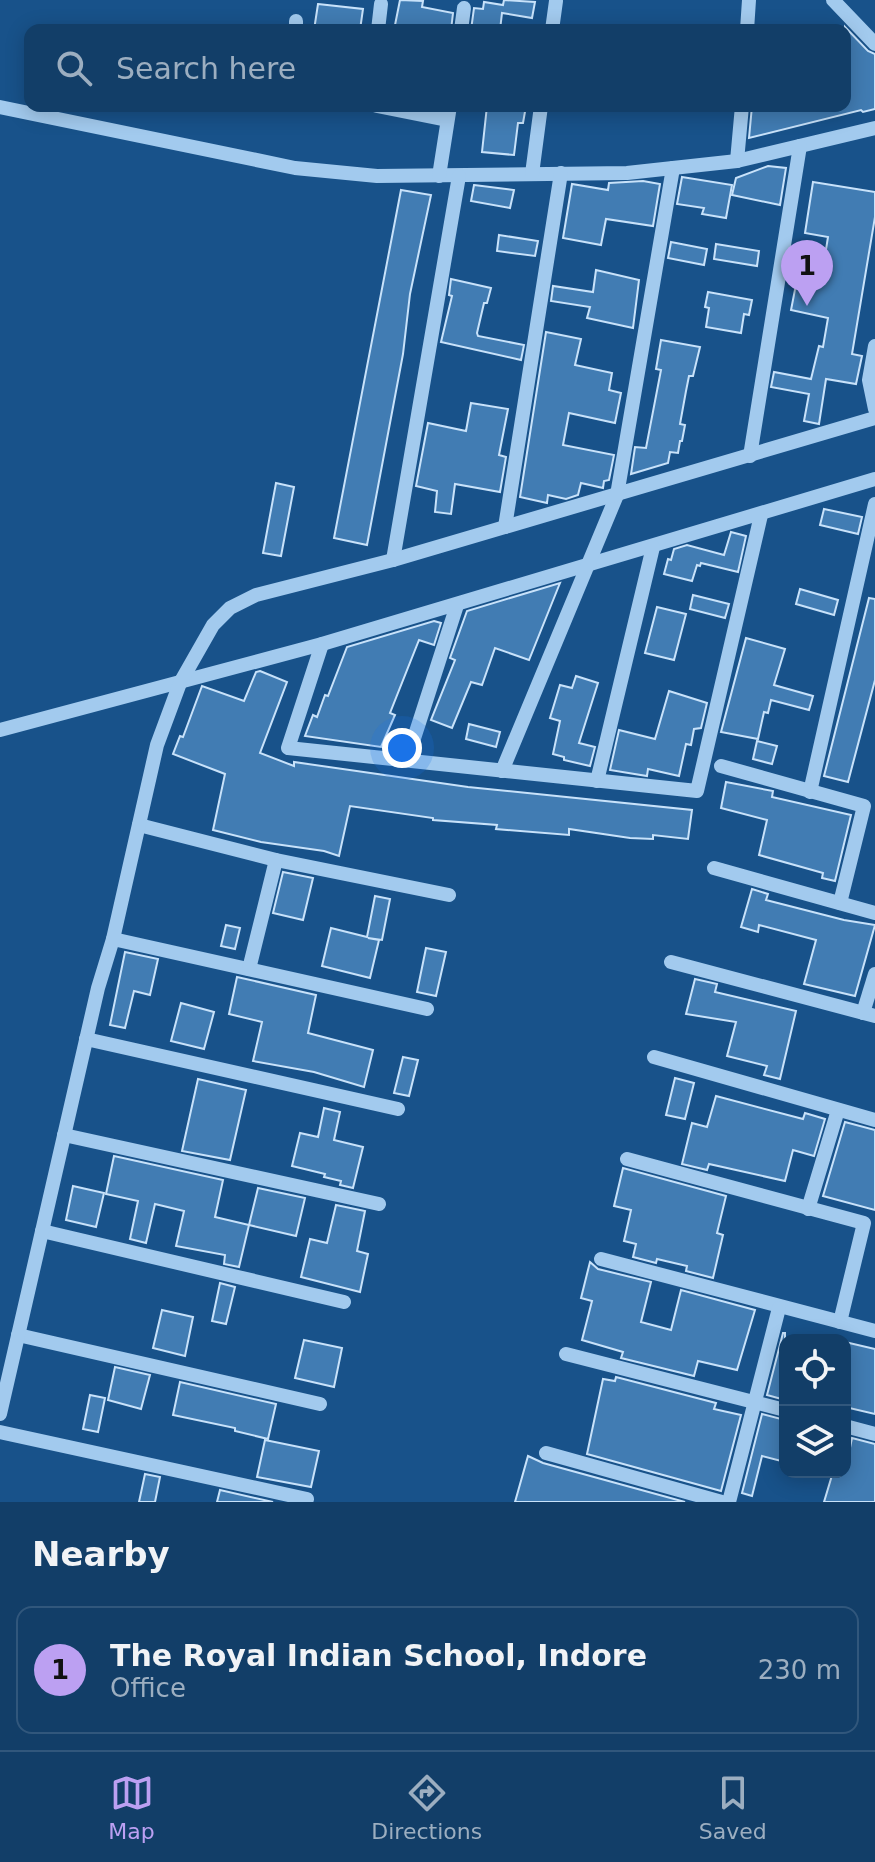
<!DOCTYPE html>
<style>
:root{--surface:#123e68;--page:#1f4971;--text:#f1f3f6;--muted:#9caec0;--line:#31577c;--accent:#bca0f2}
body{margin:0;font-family:"DejaVu Sans",sans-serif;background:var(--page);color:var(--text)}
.controls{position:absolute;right:24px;bottom:24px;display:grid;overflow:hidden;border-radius:16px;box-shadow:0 4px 20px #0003}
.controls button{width:72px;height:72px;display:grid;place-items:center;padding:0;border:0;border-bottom:2px solid var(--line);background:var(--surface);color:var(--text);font:40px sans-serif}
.you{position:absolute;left:402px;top:748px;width:28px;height:28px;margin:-20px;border:6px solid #fff;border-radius:50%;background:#1a73e8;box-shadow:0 0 0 12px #1a73e833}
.badge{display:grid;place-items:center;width:52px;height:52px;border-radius:50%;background:var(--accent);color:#111;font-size:26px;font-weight:700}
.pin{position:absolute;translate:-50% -66px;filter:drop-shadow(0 2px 4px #0008)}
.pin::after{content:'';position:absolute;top:42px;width:28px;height:24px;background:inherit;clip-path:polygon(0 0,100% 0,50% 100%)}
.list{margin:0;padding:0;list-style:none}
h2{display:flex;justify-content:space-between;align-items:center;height:104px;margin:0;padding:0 32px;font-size:34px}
h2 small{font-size:26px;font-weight:400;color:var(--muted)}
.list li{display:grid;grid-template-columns:52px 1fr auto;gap:24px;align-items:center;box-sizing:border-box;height:128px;margin:0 16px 16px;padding:0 16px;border:2px solid var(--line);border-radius:16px}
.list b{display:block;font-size:30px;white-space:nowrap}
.list p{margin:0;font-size:26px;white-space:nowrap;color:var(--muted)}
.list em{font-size:26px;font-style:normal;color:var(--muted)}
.icon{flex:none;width:44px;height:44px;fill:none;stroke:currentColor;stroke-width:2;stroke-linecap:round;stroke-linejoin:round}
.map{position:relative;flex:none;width:875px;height:1502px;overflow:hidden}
.search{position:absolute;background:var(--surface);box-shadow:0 4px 20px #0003;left:24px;right:24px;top:24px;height:88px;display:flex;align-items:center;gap:20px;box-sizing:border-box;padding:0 28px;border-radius:16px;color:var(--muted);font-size:30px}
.sheet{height:248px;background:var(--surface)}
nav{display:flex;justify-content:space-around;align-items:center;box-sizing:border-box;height:112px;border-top:2px solid var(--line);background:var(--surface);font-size:22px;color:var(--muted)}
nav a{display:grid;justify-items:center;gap:4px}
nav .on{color:var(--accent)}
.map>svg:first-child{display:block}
.building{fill:#417cb3;stroke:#c8e2fa;stroke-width:2}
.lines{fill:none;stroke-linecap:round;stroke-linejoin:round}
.minor{stroke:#a2caee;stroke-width:14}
</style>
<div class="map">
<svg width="875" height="1502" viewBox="0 0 875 1502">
<rect width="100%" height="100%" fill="#18528a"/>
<!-- building -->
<g class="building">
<path d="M400,0L423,1L422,7L453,13L451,30H394Z"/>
<path d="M504,0L535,2L532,18L502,13L500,30H471L474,8L483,9L484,2L503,5Z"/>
<path d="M318,4L363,9L360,30H314Z"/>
<path d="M845,27L868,51L875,54V109L863,112L861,110L749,138L752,106H845Z"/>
<path d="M487,106H526L523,123H518L514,155L482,152Z"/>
<path d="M768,166L786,168L780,205L732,195L736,178Z"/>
<path d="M682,177L732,185L726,218L702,214L704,208L677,204Z"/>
<path d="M643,181L660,184L653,226L606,219L601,245L563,238L572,184L608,190L609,183Z"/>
<path d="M813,182L875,192V217L852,354L862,356L856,384L826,379L819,424L804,421L809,394L771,387L774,372L811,379L819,346L823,347L828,318L791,310L801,259L824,262L828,237L805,233Z"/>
<path d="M474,185L514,190L510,208L471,201Z"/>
<path d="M401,190L431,195L410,294L403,354L367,545L334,538Z"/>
<path d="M499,235L538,241L535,256L497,251Z"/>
<path d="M671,242L707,249L704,265L668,258Z"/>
<path d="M716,244L759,251L757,266L714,259Z"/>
<path d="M596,270L639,280L633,328L587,318L590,307L551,301L553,286L593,292Z"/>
<path d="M451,279L491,288L487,303H484L477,333L478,336L524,345L521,360L441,342L452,296L449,295Z"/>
<path d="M708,292L752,300L749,315L744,314L741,333L706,327L709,308L705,307Z"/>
<path d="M546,332L581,339L575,365L612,373L609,390L621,393L615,423L569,413L563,445L614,455L609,480L604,481L603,488L581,483L578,495L566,499L548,495L547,503L520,497Z"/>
<path d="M661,340L700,347L693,376H689L686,391L680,424L685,425L682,441H680L678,453L670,452L668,463L631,474L635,447L646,448L661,370L656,369Z"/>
<path d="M471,403L508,409L499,455L506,457L500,492L455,484L451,514L435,512L437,491L416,486L428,423L466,431Z"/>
<path d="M276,483L294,487L281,556L263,553Z"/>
<path d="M824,509L862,517L858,534L820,525Z"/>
<path d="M731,532L746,536L738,572L701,563L700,566L697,565L692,581L664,574L668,559L671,560L674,549L687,545L724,555Z"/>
<path d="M560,583L529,660L495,648L482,685L471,682L452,728L431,720L455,660L450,658L467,611Z"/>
<path d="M800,589L838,600L834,615L796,604Z"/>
<path d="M693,595L729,604L725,618L690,609Z"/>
<path d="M869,598L875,599V680L848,782L824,776Z"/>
<path d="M657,607L686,614L674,660L645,653Z"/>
<path d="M434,621L441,623L434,645L419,640L390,713L395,715L381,747L305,736L313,715L317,717L325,695L328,696L347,647Z"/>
<path d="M746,638L785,649L774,685L813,696L809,710L771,700L768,713L764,712L758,739L721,732Z"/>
<path d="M260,671L287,682L260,753L294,766V762L468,787L692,810L688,839L653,835V839L630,838L569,829V835L496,829L497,825L433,820V818L350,806L339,856L324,851L261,842L213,830L225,774L173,754L180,736L183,737L202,686L244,701L256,672Z"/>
<path d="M576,676L598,683L579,743L595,747L590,766L564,760V757L553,754L560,721L550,718L560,685L572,688Z"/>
<path d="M669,691L707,703L701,728L694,729L691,745L686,744L679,776L648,769L647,776L610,770L619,730L655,739Z"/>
<path d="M469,724L500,732L496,747L466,739Z"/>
<path d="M757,741L777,746L772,764L753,759Z"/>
<path d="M726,782L773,791L772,797L851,815L835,881L822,878L823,873L759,855L767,820L721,808Z"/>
<path d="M283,872L313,878L303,920L273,913Z"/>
<path d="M752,889L768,894L766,900L844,920L875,925L855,996L804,984L816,940L759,925L758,932L741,927Z"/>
<path d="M375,896L390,899L382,940L368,938L379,940L370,978L322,966L331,928L367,937Z"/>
<path d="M226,925L240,928L235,949L221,946Z"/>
<path d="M426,948L446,952L436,996L417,992Z"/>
<path d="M125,952L158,959L150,995L134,991L125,1028L110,1025Z"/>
<path d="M237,977L316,995L308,1033L373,1050L364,1087L314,1072L253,1061L262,1022L229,1014Z"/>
<path d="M695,979L717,984L715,992L796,1011L780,1079L764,1075L767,1066L727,1056L736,1022L686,1014Z"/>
<path d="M181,1003L214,1012L204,1049L171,1041Z"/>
<path d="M403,1057L418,1060L409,1096L394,1093Z"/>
<path d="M675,1078L694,1083L685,1119L666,1115Z"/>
<path d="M198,1079L246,1090L230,1160L182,1151Z"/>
<path d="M716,1096L803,1119L805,1113L825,1119L814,1156L793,1150L785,1181L709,1164L707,1170L682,1164L692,1123L707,1127Z"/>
<path d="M324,1108L340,1112L334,1140L363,1147L353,1188L340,1185L341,1181L324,1177L325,1174L292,1166L300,1133L318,1137Z"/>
<path d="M845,1122L875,1130V1210L823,1196Z"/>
<path d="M114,1156L223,1180L215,1217L249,1225L239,1267L224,1264L225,1255L176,1246L184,1211L155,1204L146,1243L130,1239L138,1201L106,1194Z"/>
<path d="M623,1168L726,1196L717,1233L723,1235L713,1278L686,1271L687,1266L657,1259L656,1263L633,1257L636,1244L624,1241L631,1210L614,1206Z"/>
<path d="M73,1186L104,1193L96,1227L66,1220Z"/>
<path d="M258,1188L305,1198L296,1236L249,1225Z"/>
<path d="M336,1205L365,1211L357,1251L368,1254L360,1292L301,1277L310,1239L327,1243Z"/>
<path d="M590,1262L598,1269L651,1282L641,1322L671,1330L681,1290L755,1310L737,1370L698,1361L694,1376L621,1358L623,1352L582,1340L592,1301L581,1298Z"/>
<path d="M220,1283L235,1287L226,1324L212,1321Z"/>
<path d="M162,1310L193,1317L185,1356L153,1348Z"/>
<path d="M783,1333H785V1400L767,1395Z"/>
<path d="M304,1340L342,1348L334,1387L295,1378Z"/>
<path d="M845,1342L875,1349V1414L845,1407L848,1368H845Z"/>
<path d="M115,1367L150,1375L141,1409L108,1400Z"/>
<path d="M616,1377L716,1403L714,1409L741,1415L721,1491L587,1454L603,1379L615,1381Z"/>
<path d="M180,1382L276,1404L268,1439L235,1431V1428L173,1415Z"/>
<path d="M90,1395L105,1398L98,1432L83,1429Z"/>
<path d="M762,1414L785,1420V1462L762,1456L752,1496L742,1493Z"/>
<path d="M852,1438L875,1444V1502H824L833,1472H845Z"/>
<path d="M265,1440L319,1451L311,1487L257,1477Z"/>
<path d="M528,1456L543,1463L685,1502H515Z"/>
<path d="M145,1474L160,1477L155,1502H139Z"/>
<path d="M220,1490L273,1502H217Z"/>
</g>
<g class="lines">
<!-- minor -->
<g class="minor">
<path d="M833,0L875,44"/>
<path d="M296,30V21"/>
<path d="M378,30L381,4"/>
<path d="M461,30L464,8"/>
<path d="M552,30L556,1"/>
<path d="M747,30L749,0"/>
<path d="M377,106L447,120"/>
<path d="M0,107L295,168L377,176L627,173L737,161L875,128"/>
<path d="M737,161L742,106"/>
<path d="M532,174L541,106"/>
<path d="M439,176L450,106"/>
<path d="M875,346L869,380L875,409"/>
<path d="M750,456L800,146"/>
<path d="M505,527L561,173"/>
<path d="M393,560L459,176"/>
<path d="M322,644L288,748L697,791L761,515"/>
<path d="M0,730L322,644L875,479"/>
<path d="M407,760L457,605"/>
<path d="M721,766L864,806L840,903"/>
<path d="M502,771L617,495L673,168"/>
<path d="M597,781L653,547"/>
<path d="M810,792L875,504"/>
<path d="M139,825L276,860L449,895"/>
<path d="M714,868L875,913"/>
<path d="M113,939L427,1009"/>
<path d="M671,962L875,1016"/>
<path d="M249,969L276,860"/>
<path d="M863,1013L875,974"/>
<path d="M86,1039L398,1109"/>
<path d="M654,1057L875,1120"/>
<path d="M64,1135L379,1204"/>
<path d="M627,1159L864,1223L840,1322"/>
<path d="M808,1209L838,1110"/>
<path d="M42,1231L344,1302"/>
<path d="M601,1259L875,1331"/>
<path d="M18,1335L320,1404"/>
<path d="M566,1354L785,1410"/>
<path d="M0,1414L98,988L113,939L157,745L180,683L213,625L230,608L256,595L393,560L875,418"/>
<path d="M845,1426L875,1434"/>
<path d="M0,1432L307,1499"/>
<path d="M546,1453L722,1502"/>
<path d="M729,1502L779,1308"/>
</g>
</g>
</svg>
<div class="controls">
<button><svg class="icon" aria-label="locate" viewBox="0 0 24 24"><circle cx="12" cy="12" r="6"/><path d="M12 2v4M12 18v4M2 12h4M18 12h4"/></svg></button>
<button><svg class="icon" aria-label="layers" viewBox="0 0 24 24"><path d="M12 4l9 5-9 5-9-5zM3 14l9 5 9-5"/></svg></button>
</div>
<div class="you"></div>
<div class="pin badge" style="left:807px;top:306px">1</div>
<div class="search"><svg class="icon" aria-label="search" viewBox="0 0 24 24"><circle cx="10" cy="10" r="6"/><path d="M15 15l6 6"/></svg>Search here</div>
</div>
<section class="sheet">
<h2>Nearby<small></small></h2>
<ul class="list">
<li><span class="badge">1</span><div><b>The Royal Indian School, Indore</b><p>Office</p></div><em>230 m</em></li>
</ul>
</section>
<nav>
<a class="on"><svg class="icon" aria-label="map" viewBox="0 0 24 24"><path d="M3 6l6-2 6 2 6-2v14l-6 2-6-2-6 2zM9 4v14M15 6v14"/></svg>Map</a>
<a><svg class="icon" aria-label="directions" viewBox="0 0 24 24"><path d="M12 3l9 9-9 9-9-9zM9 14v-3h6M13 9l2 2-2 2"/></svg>Directions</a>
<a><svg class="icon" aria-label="saved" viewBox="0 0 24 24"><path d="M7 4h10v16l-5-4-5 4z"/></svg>Saved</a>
</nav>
